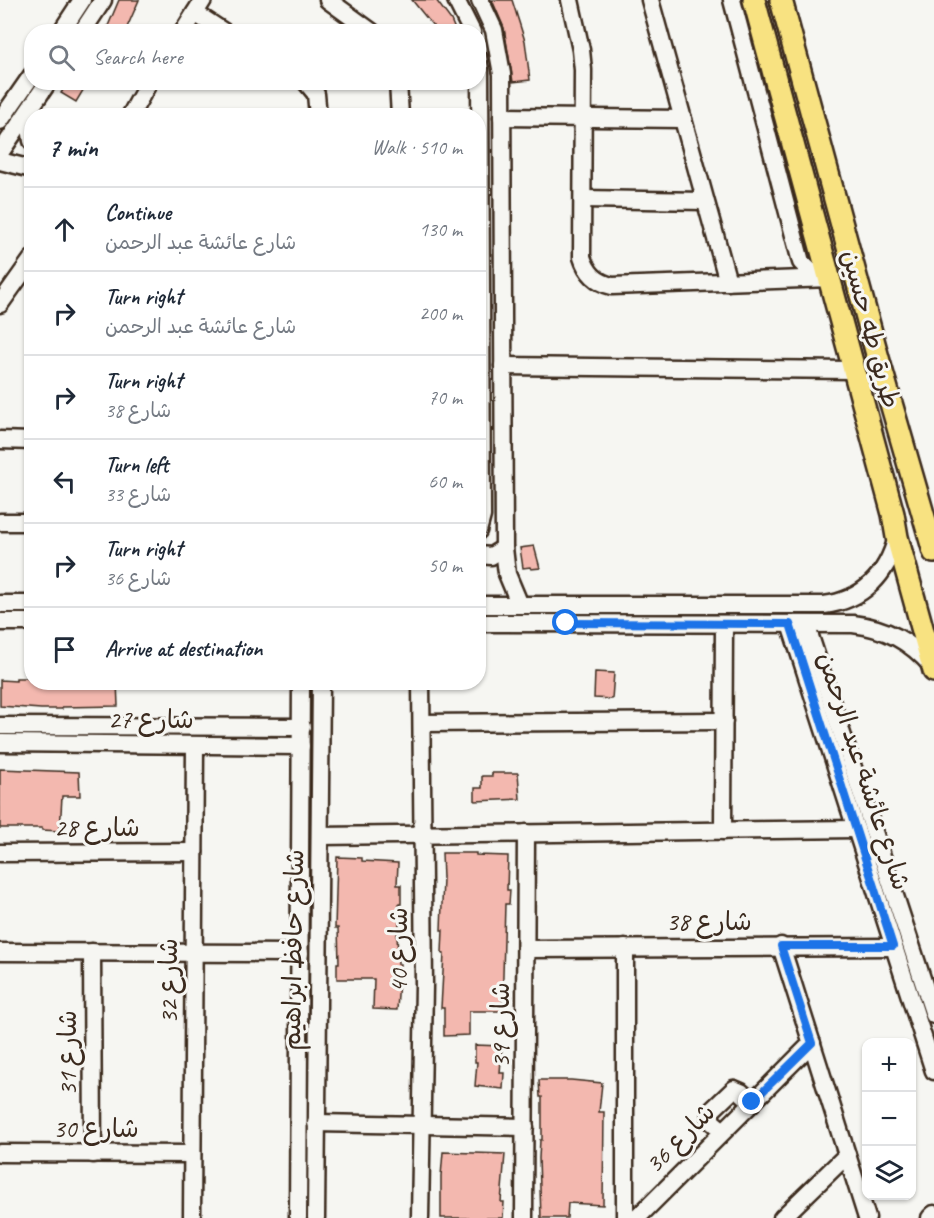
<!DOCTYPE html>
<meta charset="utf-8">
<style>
:root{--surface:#fff;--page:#f2f2f3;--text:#1f2937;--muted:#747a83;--line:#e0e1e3}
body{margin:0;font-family:Caveat,"Playpen Sans Arabic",sans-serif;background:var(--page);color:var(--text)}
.controls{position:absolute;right:18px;bottom:18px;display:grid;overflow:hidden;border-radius:12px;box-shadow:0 2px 4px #0004}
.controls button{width:54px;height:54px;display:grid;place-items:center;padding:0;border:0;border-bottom:2px solid var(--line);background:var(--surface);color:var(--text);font:30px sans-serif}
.stop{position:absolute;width:18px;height:18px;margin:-14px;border:4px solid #1a73e8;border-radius:50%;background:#fff}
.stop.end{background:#1a73e8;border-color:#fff;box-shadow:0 2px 6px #0008}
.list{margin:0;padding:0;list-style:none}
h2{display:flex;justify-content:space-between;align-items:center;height:78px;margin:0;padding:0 24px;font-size:26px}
h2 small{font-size:20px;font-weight:400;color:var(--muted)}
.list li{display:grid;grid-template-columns:39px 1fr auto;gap:18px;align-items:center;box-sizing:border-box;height:84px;padding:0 24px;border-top:2px solid var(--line)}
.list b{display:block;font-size:22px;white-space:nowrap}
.list p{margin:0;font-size:20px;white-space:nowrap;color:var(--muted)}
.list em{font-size:20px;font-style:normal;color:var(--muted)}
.icon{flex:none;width:33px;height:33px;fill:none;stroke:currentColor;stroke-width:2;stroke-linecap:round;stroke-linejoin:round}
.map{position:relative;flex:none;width:934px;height:1218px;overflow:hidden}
.search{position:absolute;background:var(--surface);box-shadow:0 2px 4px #0004;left:24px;top:24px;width:462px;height:66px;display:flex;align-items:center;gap:15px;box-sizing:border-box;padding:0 21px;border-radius:24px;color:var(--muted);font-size:22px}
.panel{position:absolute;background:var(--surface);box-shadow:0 2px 4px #0004;left:24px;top:108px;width:462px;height:582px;border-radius:24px}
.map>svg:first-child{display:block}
.building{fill:#f3b8af;stroke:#3b2a1e;stroke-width:1.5}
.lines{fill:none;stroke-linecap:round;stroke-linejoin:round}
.minor-casing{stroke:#3b2a1e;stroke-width:21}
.major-casing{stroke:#3b2a1e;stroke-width:26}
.minor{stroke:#f6f6f2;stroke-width:16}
.major{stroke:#f8e281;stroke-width:21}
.route{stroke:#1a73e8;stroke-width:8}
.labels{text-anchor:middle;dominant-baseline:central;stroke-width:6;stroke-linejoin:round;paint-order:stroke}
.street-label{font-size:26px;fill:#3b2a1e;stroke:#f6f6f2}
</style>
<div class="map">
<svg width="934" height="1218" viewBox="0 0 934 1218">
<rect width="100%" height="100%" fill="#f6f6f2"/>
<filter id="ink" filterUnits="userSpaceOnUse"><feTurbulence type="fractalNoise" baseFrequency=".0167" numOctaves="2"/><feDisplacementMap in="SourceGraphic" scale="12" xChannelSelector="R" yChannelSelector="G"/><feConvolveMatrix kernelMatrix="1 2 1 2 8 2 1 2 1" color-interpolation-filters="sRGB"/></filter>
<g filter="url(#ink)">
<!-- building -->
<g class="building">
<path d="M119,0H139L125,32H120L108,26Z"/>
<path d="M412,0H436L451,20L456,32H438Z"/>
<path d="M492,0H512L525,41L530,80L513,82L504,28Z"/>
<path d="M68,82H88L76,102L61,93Z"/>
<path d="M534,546L540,568L531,569L530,567L523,568L520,548Z"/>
<path d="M595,672L614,673L612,699L594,698Z"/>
<path d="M16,678H32V682H117L118,706L62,707V709H41L0,706V680L16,681Z"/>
<path d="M0,769L79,772L80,796H62L60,831L42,830V828H0Z"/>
<path d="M492,773H518L520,799L475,801V788H482V776H492Z"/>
<path d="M442,853H476V855L508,856L507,890H510L509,904H505L502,1011H469V1035L444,1036V1008H441L444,954L442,953L443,930H441L443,878Z"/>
<path d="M337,857L362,858V861L398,863L397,885H401V904H399V929H397L398,964H400L397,1010L373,1009L374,979H337V963H339L338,928H335Z"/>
<path d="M475,1045L502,1046L500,1073H504L503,1089L475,1086L477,1062H475Z"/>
<path d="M539,1080H571L602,1083L599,1112H604L603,1205L568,1203L567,1218H541L539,1158L540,1140H542V1097H540Z"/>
<path d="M443,1152L505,1154L501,1202H504L503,1218H441V1176Z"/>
</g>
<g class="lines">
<!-- minor casing -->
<g class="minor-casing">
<g id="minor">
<path d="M328,0L372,32"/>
<path d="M456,0L472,32"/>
<path d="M480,0L494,30L502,74L504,548L507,574L520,605"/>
<path d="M570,0L581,50L583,70L582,257C587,273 596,282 612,286L830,278"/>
<path d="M650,0L728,282"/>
<path d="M732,0L801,262L810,271L824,275"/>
<path d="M195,13L224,32"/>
<path d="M61,32L82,0"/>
<path d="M82,32L103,0"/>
<path d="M183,32L203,0"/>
<path d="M478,57L480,70L482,516L478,531"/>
<path d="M306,82L316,94L318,116"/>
<path d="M398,82L400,116"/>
<path d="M28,112L32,141"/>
<path d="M130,116L149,82"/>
<path d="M502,117L683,119"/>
<path d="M0,121L32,75"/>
<path d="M0,153L48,82"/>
<path d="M0,161L32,169"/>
<path d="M583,199L705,201"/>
<path d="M0,304L32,259"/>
<path d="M503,366L853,370"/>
<path d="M0,440L32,441"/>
<path d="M0,522H32"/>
<path d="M478,555L491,556L504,548"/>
<path d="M0,604H32"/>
<path d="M478,605H824C863,600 887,575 897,537"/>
<path d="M0,622H32"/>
<path d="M478,623L853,624C886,628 910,641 932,666"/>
<path d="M790,624L934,1071"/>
<path d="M806,624L934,1015"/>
<path d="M422,723L724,721"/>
<path d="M0,726L302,727"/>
<path d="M0,743L301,746"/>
<path d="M723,831L724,624"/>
<path d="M320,836L856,829"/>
<path d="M0,853L194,852"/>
<path d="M781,946L867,1218"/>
<path d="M526,949L893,947"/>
<path d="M0,952L300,953"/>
<path d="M92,952L93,1154"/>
<path d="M316,1123L525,1127"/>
<path d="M723,1131L711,1121V1111L734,1089L741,1092L752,1102"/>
<path d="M0,1153L192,1154"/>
<path d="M192,1218L195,745"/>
<path d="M298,1218L301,682"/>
<path d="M316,1218L321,682"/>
<path d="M420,1218L424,985L421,682"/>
<path d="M524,1218L526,833"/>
<path d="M625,1218V948"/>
<path d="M637,1218L812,1043"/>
<path d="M782,1218L847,1155"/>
<path d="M930,1218L934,1214"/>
</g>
</g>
<!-- major casing -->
<g class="major-casing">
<g id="major">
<path d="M754,0C801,171 846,343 893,514L897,537L934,671"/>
<path d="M781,0L878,358L934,552"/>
</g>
</g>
<!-- minor -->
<use href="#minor" class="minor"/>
<!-- major -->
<use href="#major" class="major"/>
</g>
</g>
<g class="lines" filter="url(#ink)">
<!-- route -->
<path class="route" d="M566,623L790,624L893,946H781L812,1043L752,1102"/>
</g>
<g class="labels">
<!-- street labels -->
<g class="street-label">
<text transform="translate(871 329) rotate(75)">طريق طه حسين</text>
<text x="151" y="719">شارع 27</text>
<text transform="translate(864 771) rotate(72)">شارع عائشة عبد الرحمن</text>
<text x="97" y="827">شارع 28</text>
<text x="709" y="921">شارع 38</text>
<text transform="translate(293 950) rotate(-89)">شارع حافظ ابراهيم</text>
<text transform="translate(398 950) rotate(-90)">شارع 40</text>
<text transform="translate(168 981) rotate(-90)">شارع 32</text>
<text transform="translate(500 1025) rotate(-90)">شارع 39</text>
<text transform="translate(67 1053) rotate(-90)">شارع 31</text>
<text x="96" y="1128">شارع 30</text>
<text transform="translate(680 1138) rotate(-45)">شارع 36</text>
</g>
</g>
</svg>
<div class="controls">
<button>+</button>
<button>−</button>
<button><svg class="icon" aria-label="layers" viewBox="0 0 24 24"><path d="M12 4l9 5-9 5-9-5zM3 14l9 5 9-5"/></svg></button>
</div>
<div class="stop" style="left:566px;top:623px"></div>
<div class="stop end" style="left:752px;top:1102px"></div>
<div class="search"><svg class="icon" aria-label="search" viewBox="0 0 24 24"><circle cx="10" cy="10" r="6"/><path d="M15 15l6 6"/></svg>Search here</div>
<section class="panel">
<h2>7 min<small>Walk · 510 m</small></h2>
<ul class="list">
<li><svg class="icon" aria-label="ahead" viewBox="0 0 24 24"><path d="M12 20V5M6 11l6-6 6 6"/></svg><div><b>Continue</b><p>شارع عائشة عبد الرحمن</p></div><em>130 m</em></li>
<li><svg class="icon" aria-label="right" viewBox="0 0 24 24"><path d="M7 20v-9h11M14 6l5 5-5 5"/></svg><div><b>Turn right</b><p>شارع عائشة عبد الرحمن</p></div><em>200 m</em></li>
<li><svg class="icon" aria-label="right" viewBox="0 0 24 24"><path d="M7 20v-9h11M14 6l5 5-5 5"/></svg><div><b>Turn right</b><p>شارع 38</p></div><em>70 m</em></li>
<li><svg class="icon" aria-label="left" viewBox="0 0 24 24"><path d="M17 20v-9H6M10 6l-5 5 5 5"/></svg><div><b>Turn left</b><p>شارع 33</p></div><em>60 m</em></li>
<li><svg class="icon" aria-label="right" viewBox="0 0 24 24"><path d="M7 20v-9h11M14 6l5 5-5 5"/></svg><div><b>Turn right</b><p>شارع 36</p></div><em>50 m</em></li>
<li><svg class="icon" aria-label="arrive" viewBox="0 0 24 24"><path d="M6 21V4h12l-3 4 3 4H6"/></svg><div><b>Arrive at destination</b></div></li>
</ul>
</section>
</div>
